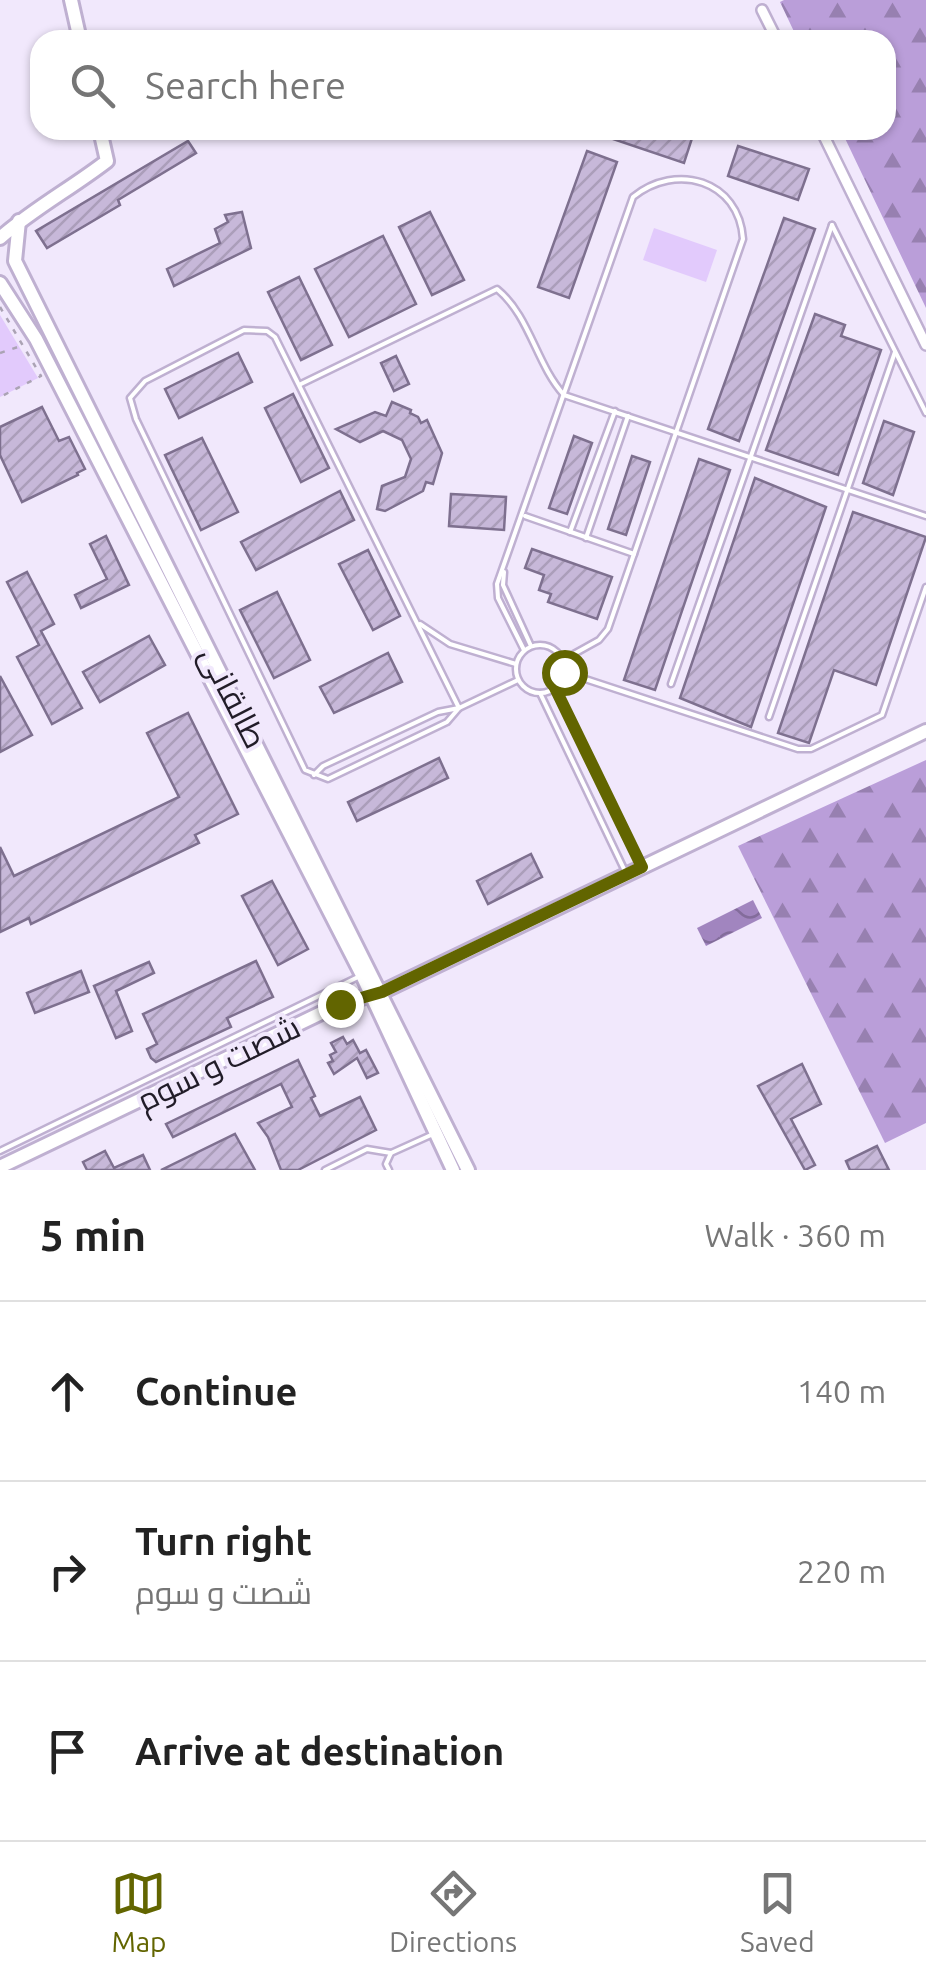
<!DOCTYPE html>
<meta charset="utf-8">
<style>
:root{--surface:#fff;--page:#f6f6f6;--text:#222;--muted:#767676;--line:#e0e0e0;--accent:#626500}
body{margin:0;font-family:Ubuntu,Cairo,sans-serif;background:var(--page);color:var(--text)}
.stop{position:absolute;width:30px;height:30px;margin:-22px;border:8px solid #626500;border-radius:50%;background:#fff}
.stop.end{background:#626500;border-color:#fff;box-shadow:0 2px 10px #0008}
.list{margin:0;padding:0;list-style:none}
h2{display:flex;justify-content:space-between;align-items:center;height:130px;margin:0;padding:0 40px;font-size:42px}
h2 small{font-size:32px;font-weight:400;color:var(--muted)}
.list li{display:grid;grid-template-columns:65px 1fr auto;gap:30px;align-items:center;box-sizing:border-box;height:180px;padding:0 40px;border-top:2px solid var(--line)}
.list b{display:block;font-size:38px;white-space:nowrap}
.list p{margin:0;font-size:32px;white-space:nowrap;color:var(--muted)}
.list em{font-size:32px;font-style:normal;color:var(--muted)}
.icon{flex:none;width:55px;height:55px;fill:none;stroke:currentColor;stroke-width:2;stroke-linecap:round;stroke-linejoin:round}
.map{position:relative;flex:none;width:926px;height:1170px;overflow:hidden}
.search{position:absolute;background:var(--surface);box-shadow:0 2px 8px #0004;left:30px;right:30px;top:30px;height:110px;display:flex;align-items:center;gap:25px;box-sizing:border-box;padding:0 35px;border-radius:30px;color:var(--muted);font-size:38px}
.sheet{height:670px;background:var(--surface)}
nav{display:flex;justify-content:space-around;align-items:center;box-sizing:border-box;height:140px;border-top:2px solid var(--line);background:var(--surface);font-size:28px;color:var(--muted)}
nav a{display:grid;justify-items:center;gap:5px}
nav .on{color:var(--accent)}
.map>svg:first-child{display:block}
.forest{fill:url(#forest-firs)}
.park{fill:#e2cafc}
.water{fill:url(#water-waves)}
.building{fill:url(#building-hatch);stroke:#7e708f;stroke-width:2.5}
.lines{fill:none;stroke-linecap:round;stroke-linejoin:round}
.lane-casing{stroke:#bfb0d1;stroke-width:9}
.street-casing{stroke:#bfb0d1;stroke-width:14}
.secondary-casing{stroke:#bfb0d1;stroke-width:18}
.path{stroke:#aba3b4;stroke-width:2.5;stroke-dasharray:5 8;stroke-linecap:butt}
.lane{stroke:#fff;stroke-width:4}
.street{stroke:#fff;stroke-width:9}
.secondary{stroke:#fff;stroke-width:12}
.route{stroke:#626500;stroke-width:12}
.labels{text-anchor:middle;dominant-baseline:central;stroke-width:8;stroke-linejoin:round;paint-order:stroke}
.street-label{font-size:32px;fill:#211c28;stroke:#f1e8fc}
</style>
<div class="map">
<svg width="926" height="1170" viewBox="0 0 926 1170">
<defs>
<pattern id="forest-firs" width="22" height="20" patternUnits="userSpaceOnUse" patternTransform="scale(2.5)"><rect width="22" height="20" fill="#ba9ed9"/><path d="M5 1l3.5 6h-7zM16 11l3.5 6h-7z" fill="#9780b0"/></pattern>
<pattern id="water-waves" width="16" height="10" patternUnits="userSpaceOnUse" patternTransform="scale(2.5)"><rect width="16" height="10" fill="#a185bf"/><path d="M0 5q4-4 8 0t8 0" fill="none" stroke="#836c9b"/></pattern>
<pattern id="building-hatch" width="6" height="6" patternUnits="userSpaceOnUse" patternTransform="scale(2.5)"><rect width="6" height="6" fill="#c7b8d9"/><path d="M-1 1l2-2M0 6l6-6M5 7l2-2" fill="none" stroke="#ab9eba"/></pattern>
</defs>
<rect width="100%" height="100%" fill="#f1e8fc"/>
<!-- forest -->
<g class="forest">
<path d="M784,0H926V308L841,130H886V40H798L780,2Z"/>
<path d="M926,760V1123L885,1143L738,846Z"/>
</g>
<!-- park -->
<g class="park">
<path d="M654,228L717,250L706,282L643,260Z"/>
<path d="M0,315L38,378L0,397Z"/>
</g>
<!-- water -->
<path class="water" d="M753,900L762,918L706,946L697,928Z"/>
<!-- building -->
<g class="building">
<path d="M617,130H688L694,132L684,163L613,139Z"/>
<path d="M188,141L196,153L118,200L120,205L47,248L36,231Z"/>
<path d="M738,146L809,169L798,200L728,176Z"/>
<path d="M587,151L617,162L569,298L538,287Z"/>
<path d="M242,212L251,248L174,286L167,269L220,243L215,229L228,222L225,215Z"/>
<path d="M430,212L464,280L432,295L399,227Z"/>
<path d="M784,218L815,229L739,441L708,429Z"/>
<path d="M383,236L416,304L349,337L315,269Z"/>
<path d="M299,277L332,345L301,360L268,292Z"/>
<path d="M815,314L845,325L841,336L881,350L838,475L766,450Z"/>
<path d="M238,353L252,382L179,418L165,389Z"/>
<path d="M396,356L409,384L394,391L381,363Z"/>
<path d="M293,394L329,468L301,482L265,408Z"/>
<path d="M392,402L411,410L410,413L418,417L421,423L427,420L442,453L433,484L426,482L423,491L385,511L377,509L382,486L405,477L411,459L402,440L383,431L360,442L336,429L375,412L386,416Z"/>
<path d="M42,407L59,441L69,437L85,469L77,473L78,475L22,502L0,455V427Z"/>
<path d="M884,421L914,432L893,495L863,483Z"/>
<path d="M574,436L592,443L567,514L549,508Z"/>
<path d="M202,438L238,512L201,530L165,455Z"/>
<path d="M632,456L650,462L626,535L608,529Z"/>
<path d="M699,459L730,470L655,690L624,680Z"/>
<path d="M755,478L826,507L751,727L680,698Z"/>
<path d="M340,491L354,520L256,570L241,542Z"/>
<path d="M451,494L506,497L504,530L449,526Z"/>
<path d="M853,512L926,537L876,685L834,670L809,743L778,733Z"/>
<path d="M106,536L129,585L81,608L75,595L107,579L90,544Z"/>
<path d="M532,549L612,577L597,619L548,602L551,594L539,590L544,575L525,568Z"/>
<path d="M368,550L400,616L373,630L339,564Z"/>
<path d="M27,572L54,624L41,631L82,708L52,724L17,657L39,645L7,582Z"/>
<path d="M277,592L310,660L274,678L240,610Z"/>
<path d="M149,636L165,665L100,702L83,672Z"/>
<path d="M388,653L402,682L334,713L320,687Z"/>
<path d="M0,676L32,735L0,752Z"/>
<path d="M188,713L238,814L195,835L199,843L31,924L29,918L0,932V847L14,876L179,797L147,733Z"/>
<path d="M439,758L448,778L357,821L348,802Z"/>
<path d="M531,854L542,877L488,904L477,881Z"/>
<path d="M272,881L308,949L278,965L242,896Z"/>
<path d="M256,961L273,997L227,1018L231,1027L156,1062L151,1058L147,1049L157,1044L143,1014Z"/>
<path d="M149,962L154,973L116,991L132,1031L116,1038L94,986Z"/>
<path d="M81,971L89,992L35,1013L27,993Z"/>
<path d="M343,1037L347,1044L353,1040L360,1053L366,1050L378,1073L367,1078L357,1058L334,1074L328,1063L333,1061L330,1055L336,1052L331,1043Z"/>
<path d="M298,1060L315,1096L311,1098L320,1116L360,1097L376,1130L298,1170H281L268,1137L258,1123L292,1107L281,1084L173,1137L166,1124Z"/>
<path d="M802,1064L821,1104L791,1119L815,1165L805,1170L758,1086Z"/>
<path d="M235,1134L255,1170H161Z"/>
<path d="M877,1146L889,1170H850L846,1161Z"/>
<path d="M105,1151L114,1168L143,1155L150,1170H87L83,1162Z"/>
</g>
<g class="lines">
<!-- lane casing -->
<g class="lane-casing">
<g id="lane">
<path d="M832,225L926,413"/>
<path d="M244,330L267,331L275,337L459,708L447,722L328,779L305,770L136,419L130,398L145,381Z"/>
<path d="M301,384L497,289C530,316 536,364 564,395L926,516"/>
<path d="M525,516L634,554"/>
<path d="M570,532L615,411"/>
<path d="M586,538L628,416"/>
<path d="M504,572L503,585L531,646"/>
<path d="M420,624L450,644L516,664"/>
<circle cx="540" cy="669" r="24"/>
<path d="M524,650L498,598L497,584L633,197C676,162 739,180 743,239L608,629L599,640L563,660"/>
<path d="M564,672L798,749H811L882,715L926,587"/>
<path d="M671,684L832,225"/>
<path d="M555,688L640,863"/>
<path d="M540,693L624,869"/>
<path d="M769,717L895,352"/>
<path d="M314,775L323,766L438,712L459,708L518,680"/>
<path d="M0,1151L358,977"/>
<path d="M325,1170L367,1149L391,1153"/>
<path d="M389,1170L386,1164L391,1153L431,1135"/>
</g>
</g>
<!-- street casing -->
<g class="street-casing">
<g id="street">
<path d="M762,10L777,40"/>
<path d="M821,130L926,345"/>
</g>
</g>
<!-- secondary casing -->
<g class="secondary-casing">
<g id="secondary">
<path d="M71,0L80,40"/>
<path d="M19,221L15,261L468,1170"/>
<path d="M0,238C33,209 72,188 107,161L100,130"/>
<path d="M0,283L36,339L362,975L453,1170"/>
<path d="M0,1167L340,1004L382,992L926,731"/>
</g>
</g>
<!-- path -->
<g class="path">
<path d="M0,307L41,376L0,397"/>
<path d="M0,353L21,346"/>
</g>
<!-- lane -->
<use href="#lane" class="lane"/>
<!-- street -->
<use href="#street" class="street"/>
<!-- secondary -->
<use href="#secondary" class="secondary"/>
</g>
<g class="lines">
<!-- route -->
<path class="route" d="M340,1004L382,992L642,867L555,688L564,672"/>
</g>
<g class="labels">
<!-- street labels -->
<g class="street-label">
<text transform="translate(234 697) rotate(63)">طالقانی</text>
<text transform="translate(218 1063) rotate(-26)">شصت و سوم</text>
</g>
</g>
</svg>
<div class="stop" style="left:564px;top:672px"></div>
<div class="stop end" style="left:340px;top:1004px"></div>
<div class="search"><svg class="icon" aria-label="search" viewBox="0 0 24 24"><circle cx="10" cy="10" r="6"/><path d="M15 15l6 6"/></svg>Search here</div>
</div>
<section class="sheet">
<h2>5 min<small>Walk · 360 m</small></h2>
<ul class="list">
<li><svg class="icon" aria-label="ahead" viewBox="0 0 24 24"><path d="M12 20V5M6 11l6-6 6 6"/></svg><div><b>Continue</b></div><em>140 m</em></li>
<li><svg class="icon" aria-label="right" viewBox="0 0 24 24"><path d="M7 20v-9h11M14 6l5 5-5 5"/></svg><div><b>Turn right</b><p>شصت و سوم</p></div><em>220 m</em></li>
<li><svg class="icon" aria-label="arrive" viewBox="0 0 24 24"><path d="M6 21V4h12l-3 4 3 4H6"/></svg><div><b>Arrive at destination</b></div></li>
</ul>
</section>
<nav>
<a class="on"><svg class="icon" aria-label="map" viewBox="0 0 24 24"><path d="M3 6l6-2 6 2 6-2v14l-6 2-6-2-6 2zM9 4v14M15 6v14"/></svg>Map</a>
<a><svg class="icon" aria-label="directions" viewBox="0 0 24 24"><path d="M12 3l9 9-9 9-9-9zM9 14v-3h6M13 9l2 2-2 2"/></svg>Directions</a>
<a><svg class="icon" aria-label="saved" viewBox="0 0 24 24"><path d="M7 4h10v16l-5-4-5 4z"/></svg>Saved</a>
</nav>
